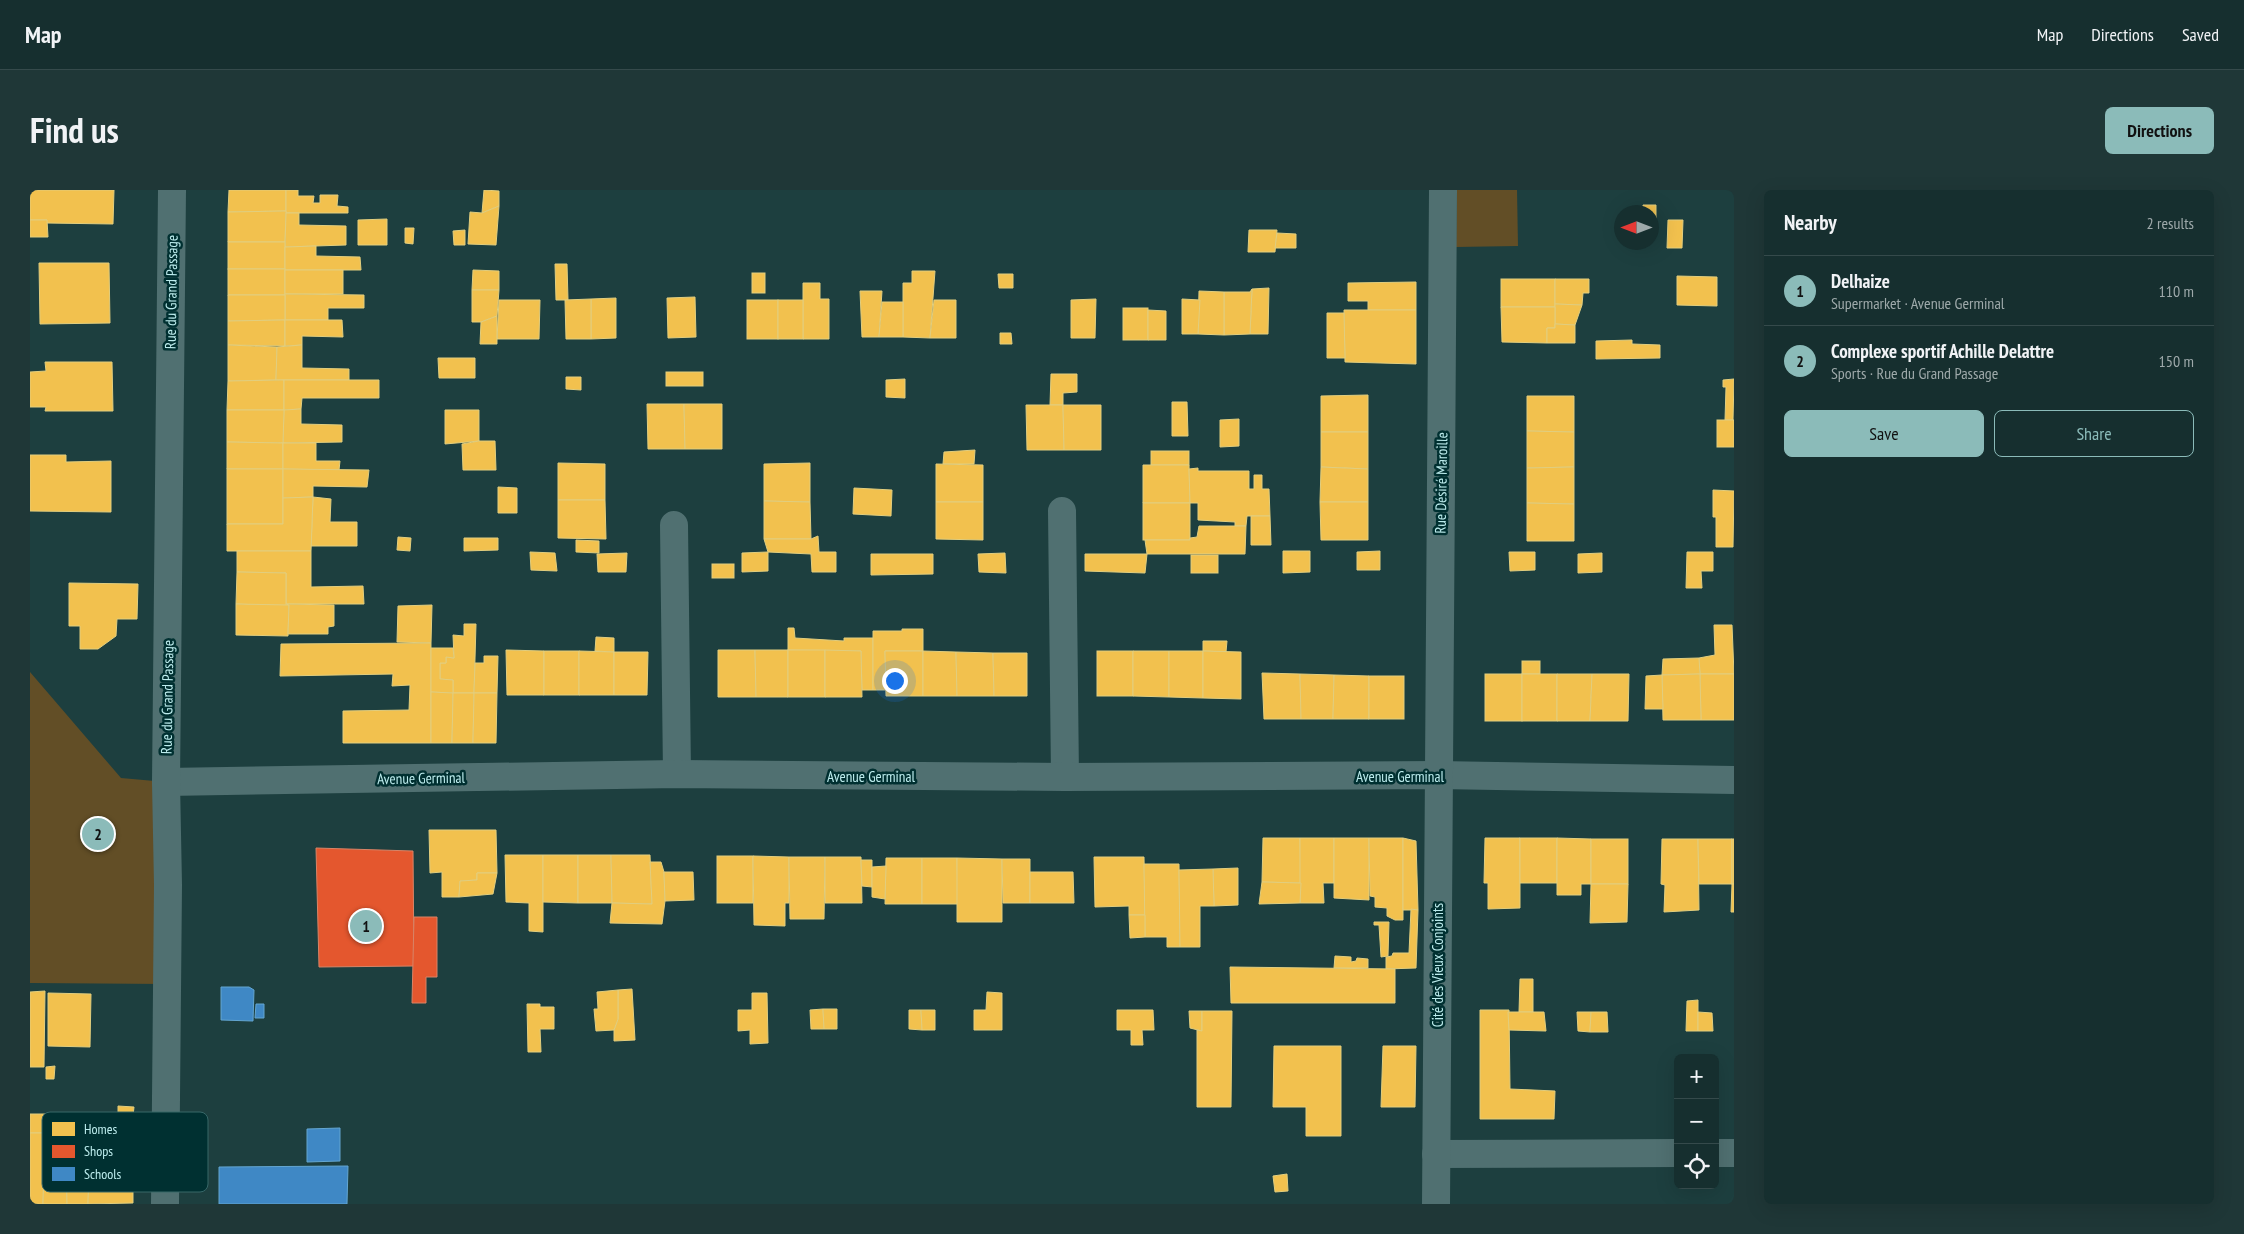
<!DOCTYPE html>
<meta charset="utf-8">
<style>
:root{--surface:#162f2f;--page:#1f3737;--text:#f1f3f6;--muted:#9ea9aa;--line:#354a4b;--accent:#8bbbb9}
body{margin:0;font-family:"PT Sans Narrow",sans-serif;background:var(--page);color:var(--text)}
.controls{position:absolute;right:15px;bottom:15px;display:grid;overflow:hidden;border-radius:8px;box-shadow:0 5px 20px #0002}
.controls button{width:45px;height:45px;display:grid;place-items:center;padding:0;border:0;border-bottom:1px solid var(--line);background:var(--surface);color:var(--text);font:25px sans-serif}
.compass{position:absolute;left:1584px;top:15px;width:45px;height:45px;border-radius:50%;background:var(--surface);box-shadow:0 5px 20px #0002;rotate:270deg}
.you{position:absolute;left:864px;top:490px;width:18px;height:18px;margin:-12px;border:4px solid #fff;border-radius:50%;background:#1a73e8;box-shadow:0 0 0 8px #1a73e833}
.badge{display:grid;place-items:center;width:32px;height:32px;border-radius:50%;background:var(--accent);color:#111;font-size:16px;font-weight:700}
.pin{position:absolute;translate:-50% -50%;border:2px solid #fff;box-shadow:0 1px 5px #0006}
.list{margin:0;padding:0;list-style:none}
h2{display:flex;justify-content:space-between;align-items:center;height:65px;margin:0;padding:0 20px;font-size:21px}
h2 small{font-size:16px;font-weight:400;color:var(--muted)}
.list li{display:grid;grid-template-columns:32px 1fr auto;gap:15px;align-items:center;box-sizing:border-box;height:70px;padding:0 20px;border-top:1px solid var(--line)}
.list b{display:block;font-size:19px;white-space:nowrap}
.list p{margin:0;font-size:16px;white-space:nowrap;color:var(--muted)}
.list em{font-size:16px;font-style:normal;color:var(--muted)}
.actions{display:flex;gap:10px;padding:15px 20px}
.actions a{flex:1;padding:11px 0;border:1px solid var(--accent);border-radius:8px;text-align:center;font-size:18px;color:var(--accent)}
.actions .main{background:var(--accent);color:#111}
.icon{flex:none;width:28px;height:28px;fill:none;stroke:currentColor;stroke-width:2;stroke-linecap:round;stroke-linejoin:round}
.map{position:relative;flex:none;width:1704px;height:1014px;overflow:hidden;border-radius:8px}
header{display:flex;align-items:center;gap:30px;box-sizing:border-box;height:70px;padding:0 25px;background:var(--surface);border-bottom:1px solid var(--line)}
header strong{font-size:24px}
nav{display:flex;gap:28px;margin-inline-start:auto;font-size:18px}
.intro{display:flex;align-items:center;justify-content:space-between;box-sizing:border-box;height:120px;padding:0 30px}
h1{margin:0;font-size:35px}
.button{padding:12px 22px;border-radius:8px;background:var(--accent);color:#111;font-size:18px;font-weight:700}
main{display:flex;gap:30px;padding:0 30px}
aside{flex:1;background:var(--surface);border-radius:8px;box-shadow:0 5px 20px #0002}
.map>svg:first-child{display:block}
.green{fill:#624e26}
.homes{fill:#f2c14e;stroke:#e2ce7e}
.shops{fill:#e4572e;stroke:#d88467}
.schools{fill:#3f88c5;stroke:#64a6d1}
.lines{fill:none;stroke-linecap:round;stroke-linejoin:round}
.street{stroke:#507071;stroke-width:28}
.labels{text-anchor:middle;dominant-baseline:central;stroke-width:5;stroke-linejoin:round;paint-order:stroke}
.street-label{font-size:15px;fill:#bceced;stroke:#003031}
.key{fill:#003031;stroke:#386869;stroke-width:1}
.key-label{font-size:14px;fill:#bceced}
</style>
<header>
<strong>Map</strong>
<nav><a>Map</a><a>Directions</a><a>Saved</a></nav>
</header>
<div class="intro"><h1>Find us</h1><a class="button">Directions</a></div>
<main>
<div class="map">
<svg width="1704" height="1014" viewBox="0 0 1704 1014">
<rect width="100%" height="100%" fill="#1d3f3f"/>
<!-- green -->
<g class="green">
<path d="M1427,0H1487L1488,56L1426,57Z"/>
<path d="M0,482L91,588L136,592L137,794L0,793Z"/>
</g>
<!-- homes -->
<g class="homes">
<path d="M0,0H84L83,34L16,33L17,30H0Z"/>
<path d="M199,0H256V21L198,22Z"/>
<path d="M256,0H268V6H284L283,13H290V5H308L307,16L318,17V23H256Z"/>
<path d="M454,0L469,1V16L452,23Z"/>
<path d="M1613,15H1626V33H1622V22H1613Z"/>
<path d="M469,16L466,55L438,54L440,22L452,23Z"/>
<path d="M256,21L255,52H198V22Z"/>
<path d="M256,23H269V35L316,36V55L255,57Z"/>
<path d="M357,29V55H328V30Z"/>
<path d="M0,30H17L18,47H0Z"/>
<path d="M1638,30H1653L1652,58H1637Z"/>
<path d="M375,38H384L383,54L375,53Z"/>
<path d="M435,40V55H424L423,41Z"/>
<path d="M1219,40H1247L1245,62H1218Z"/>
<path d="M1247,43L1266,44V58H1245Z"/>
<rect x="198" y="52" width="57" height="27"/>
<path d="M286,56V66L330,67L331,80H255V57Z"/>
<path d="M9,73H79L80,133L10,134Z"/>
<path d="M525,74H537L538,110H526Z"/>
<rect x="198" y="79" width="57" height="26"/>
<rect x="255" y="80" width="58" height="24"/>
<path d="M443,80L469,81V100H442Z"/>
<path d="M882,81H905L900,148L873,147V93H882Z"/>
<rect x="722" y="83" width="13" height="20"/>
<path d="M968,84H983V98H969Z"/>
<path d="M1647,86L1687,87V116L1647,115Z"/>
<rect x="1471" y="89" width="54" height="28"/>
<path d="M1525,89H1559V103H1553L1552,115L1525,114Z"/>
<path d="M1386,92V120H1338V111H1318V93Z"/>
<path d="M773,93H790V109H799V149H773Z"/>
<path d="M1239,98L1238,144H1220L1222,99Z"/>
<path d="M1222,99L1220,144L1194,145V102H1220Z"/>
<path d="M442,100H469L467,126L451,132H442Z"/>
<path d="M830,101H852L849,147H832Z"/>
<path d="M1169,101L1194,102V145L1168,144Z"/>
<path d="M255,104L334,105V118H298V130H255Z"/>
<path d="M198,105H255V130L198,131Z"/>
<path d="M665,107L666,147L638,148L637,108Z"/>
<path d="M586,108V148L561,149V109Z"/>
<path d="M561,109V149H536L535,110Z"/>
<path d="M1066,109L1065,148H1041V110Z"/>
<path d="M1152,109L1170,110L1168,144H1152Z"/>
<path d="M469,110H510L509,149H467Z"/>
<rect x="717" y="110" width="31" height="39"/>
<rect x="748" y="110" width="25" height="39"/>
<path d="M904,110H926V148H900Z"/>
<path d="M852,112H873V147H849Z"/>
<path d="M1525,114L1552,115L1545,135L1525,134Z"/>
<path d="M1471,117H1525V138H1517V153L1472,152Z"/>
<rect x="1093" y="118" width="25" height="32"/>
<path d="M1118,120L1136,121V150H1118Z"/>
<path d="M1314,120H1386V174L1315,172Z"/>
<path d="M1297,123H1314L1315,168H1297Z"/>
<path d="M467,126V154H450L451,132Z"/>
<path d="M255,130V156L198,155V131Z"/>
<path d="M255,130H312L313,147L272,146V155L255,156Z"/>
<path d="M1525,134L1545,135V153H1517V138H1525Z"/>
<path d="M970,143H981L982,154H970Z"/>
<path d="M1602,150V154L1630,155V168L1566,169V151Z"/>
<path d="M198,155L247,157L246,190L198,191Z"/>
<path d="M272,155V178L319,179V190H246L247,157Z"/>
<path d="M408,168H445V188H409Z"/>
<path d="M15,172H82L83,221H15L16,217H0V182L16,181Z"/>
<rect x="636" y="182" width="37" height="14"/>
<path d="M1021,184H1047V202L1033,203V215H1020Z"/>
<path d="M536,187H551V200L536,199Z"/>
<path d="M875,189V208L856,207V190Z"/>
<path d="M1704,189L1703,230H1695L1696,197H1693V190Z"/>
<path d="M254,190V220H197L198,191Z"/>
<path d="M254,190H349V208H272L271,219L254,220Z"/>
<path d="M1338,205V242H1291V206Z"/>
<path d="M1497,206H1544V242L1497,241Z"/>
<path d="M1142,212H1157L1158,246H1142Z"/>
<path d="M617,214H654L655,259H618Z"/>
<path d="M654,214H692V259H655Z"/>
<path d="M996,215H1033L1034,260H997Z"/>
<path d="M1033,215H1071V260H1034Z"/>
<path d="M271,219V234L312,235V252L253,253L254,220Z"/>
<path d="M197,220H254L253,253L197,252Z"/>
<path d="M415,220H449V251L415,254Z"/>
<path d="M1209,229V256L1190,257V230Z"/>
<rect x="1687" y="230" width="17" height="27"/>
<path d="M1497,241L1544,242V277L1497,278Z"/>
<path d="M1291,242H1338V279L1291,277Z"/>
<path d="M449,251H465L466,280H433L432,254Z"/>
<path d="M197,252L253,253V279H197Z"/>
<path d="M253,253H286V271H310L309,280L253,279Z"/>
<path d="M945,260L944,274H913L914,262Z"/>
<rect x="1121" y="261" width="38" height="14"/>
<path d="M0,265H36V272L81,271V322L0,321Z"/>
<path d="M528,273L575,274V310H528Z"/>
<path d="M780,273V312L734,311V274Z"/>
<path d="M906,274L953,275V312H906Z"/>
<path d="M1113,275H1159L1160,313H1113Z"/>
<path d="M1291,277L1338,279V312H1290Z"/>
<path d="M1544,277V314L1497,313V278Z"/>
<path d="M1168,278V281H1219V299H1224V285H1232V299H1239L1240,326H1217L1216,336H1205V332L1168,330V313H1160L1159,279Z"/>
<rect x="197" y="279" width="56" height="55"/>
<path d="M253,279L339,280L337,297L283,296V307L253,308Z"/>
<path d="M468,297L487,298V323H468Z"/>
<path d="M824,298L862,300L861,326L823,324Z"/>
<path d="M1683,300L1704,301L1703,357H1686V327H1683Z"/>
<path d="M283,307L301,309L300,332H327V356H281Z"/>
<path d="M283,307L281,361H197V334H253V308Z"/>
<path d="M528,310H575L576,349L528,348Z"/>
<path d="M734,311L780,312L781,349H734Z"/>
<path d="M906,312H953V350L906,349Z"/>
<path d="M1290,312H1338V350H1291Z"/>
<rect x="1113" y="313" width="47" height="37"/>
<path d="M1497,313L1544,314V351H1497Z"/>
<path d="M1221,326H1240L1241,355H1221Z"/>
<path d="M1169,336H1216L1215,364H1117L1115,350H1160V348L1167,347Z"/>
<path d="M788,346L789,362H806V382H782L781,364L738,362L734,349H781Z"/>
<path d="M368,347L381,348L380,361L367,360Z"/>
<path d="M434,348H468V360L434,361Z"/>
<path d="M546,350L569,351V363L546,362Z"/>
<path d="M207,361H281V397L333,396L334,414H256V383L207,382Z"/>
<path d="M1253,361H1280V382L1253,383Z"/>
<path d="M1350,361V380H1327V362Z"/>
<path d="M500,362L525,363L527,381L501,380Z"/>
<path d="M738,362V381L712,382V363Z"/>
<path d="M1479,362H1505V380L1480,381Z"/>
<path d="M1657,362H1683V381H1671L1672,398H1656Z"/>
<path d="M597,363L596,382H568L567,364Z"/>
<path d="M975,363L976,383L949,382L948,364Z"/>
<path d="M1572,363V382L1548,383V364Z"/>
<path d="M841,364H903V384L841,385Z"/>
<path d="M1055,364H1117L1115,383L1055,381Z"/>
<rect x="1161" y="365" width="27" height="18"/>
<rect x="682" y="374" width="22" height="14"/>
<path d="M207,382L256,383V416L206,414Z"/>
<path d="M39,393L108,394L107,429H87L86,446L68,459H50V436H39Z"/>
<path d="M206,414L259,415L258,446L206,445Z"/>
<path d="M256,414L304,415V436L298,437V444H258L259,415Z"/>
<path d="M402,415L401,453L367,452L368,416Z"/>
<path d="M434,434H446L444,503H423V490L410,489V473H416V467L424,468L423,445L434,446Z"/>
<path d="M1684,435H1702L1704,484H1670L1669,468L1685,465Z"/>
<path d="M758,438H764L765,448L814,451V448H843V500H832L831,461L758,460Z"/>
<path d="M872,439H893V461H855L856,500H843V441H872Z"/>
<path d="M566,447L584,448V462L565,461Z"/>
<path d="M1173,451H1197L1196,462L1173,461Z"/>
<path d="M401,453V553H313V521L379,520L380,495L362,496L363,484L250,486L251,454Z"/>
<path d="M401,458H423L424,468L416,467V473H410V489L423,490V503L401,502Z"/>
<path d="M476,460L514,461V505H477Z"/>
<path d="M688,460H725L726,507H688Z"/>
<path d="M725,460H758V507H726Z"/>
<rect x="758" y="460" width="37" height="47"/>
<path d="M795,460L831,461L832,507H795Z"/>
<rect x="514" y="461" width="35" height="44"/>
<path d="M549,461L584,462V505H549Z"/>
<path d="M855,461H893V506H856Z"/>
<path d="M893,461L926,462L927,506H893Z"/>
<rect x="1067" y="461" width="36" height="45"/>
<path d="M1103,461H1139V507L1103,506Z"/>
<path d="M1139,461H1173V508L1139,507Z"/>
<path d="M1173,461L1211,462V509L1173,508Z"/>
<path d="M584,462H618L617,505H584Z"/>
<path d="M926,462L963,463L964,506H927Z"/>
<path d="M963,463H997V506H964Z"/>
<path d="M454,466H468L467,503H444L445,473H454Z"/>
<path d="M1669,468L1670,484L1632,485L1633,469Z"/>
<rect x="1492" y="471" width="18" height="13"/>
<path d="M1232,483L1270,484L1271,529H1234Z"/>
<path d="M1270,484L1304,485L1303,529H1271Z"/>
<rect x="1455" y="484" width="37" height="47"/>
<rect x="1492" y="484" width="35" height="47"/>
<path d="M1527,484H1562L1560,531H1527Z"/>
<path d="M1562,484H1599L1598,531H1560Z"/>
<path d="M1670,484H1704V530H1671Z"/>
<path d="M1670,484L1671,530H1633L1632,485Z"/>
<path d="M1304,485L1339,486V529H1303Z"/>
<path d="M1632,485L1633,519H1615L1616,486Z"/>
<rect x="1339" y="486" width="35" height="43"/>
<path d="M401,502L423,503L422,553H401Z"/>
<path d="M423,503H444L443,553H422Z"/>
<path d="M444,503H467L466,553H443Z"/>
<path d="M399,640H466L467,683H447V690L430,691L429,707H412V682L400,683Z"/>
<path d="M1233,648H1270L1271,693L1232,692Z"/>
<path d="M1270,648H1304V693H1293L1294,713H1270Z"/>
<path d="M1304,648H1339V710L1304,708Z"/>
<path d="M1339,648H1373V730H1365L1357,726V718L1345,717V707L1340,706Z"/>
<path d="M1373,648L1386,651L1388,720H1373Z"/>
<path d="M1455,648H1490V718L1458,719V693H1454Z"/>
<rect x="1490" y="648" width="37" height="45"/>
<path d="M1527,648L1561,649V694H1551V705H1527Z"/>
<rect x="1561" y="649" width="37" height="45"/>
<path d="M1632,649H1668L1669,720L1634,722L1635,695L1631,694Z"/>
<path d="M1668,649H1702V694H1669Z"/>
<rect x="1702" y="649" width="2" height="45"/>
<path d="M475,665H513V742L499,741V713L476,712Z"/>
<path d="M513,665H548V713L513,712Z"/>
<path d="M548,665H581L582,713H548Z"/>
<path d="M581,665H620L622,714L582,713Z"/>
<rect x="687" y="666" width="36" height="47"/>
<path d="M723,666L759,667V713H755V736L724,735Z"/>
<path d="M759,667H795L794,729H760Z"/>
<path d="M795,667H831L832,713H795Z"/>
<path d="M1064,667H1114L1115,725H1099V716L1065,717Z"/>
<path d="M856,668H892V714H855Z"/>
<path d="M892,668H927L928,714H892Z"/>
<path d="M927,668L972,669V732H927Z"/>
<path d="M972,669H1000V713H973Z"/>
<path d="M831,670H842V697L832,696Z"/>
<path d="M620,672H631L634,682L635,711L632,734L580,733L582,713L622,714Z"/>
<path d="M1114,674H1149L1150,757H1137V747H1115Z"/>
<path d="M856,676L855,709L842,707V677Z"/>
<path d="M1208,678V715L1184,716L1183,679Z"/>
<path d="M1183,679L1184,716H1170V757H1150L1149,680Z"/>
<path d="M634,682H663L664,710L635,711Z"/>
<path d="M1000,682H1043L1044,713H1000Z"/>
<path d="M447,683H467L463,704L429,707L430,691L447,690Z"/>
<path d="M1232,692L1271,693L1270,713L1229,714Z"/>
<path d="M1561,694H1598L1597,732L1560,733Z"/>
<path d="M1702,694H1704V722H1701Z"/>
<path d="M1381,719L1388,720L1386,778L1356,779V767L1362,766L1363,763H1379Z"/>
<path d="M1099,725H1115V747L1100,748Z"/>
<path d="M1344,732H1359L1358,766L1351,767L1349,735H1344Z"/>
<path d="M1305,766L1321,767V772L1326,771L1327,768L1338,769V778H1304Z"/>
<path d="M1200,777L1365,779V813H1201Z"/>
<path d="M1490,789H1503V822H1489Z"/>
<path d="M602,799L605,850L584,851V840L588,829V800Z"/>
<path d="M588,800V829L584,840L566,841L564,819H568L567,802Z"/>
<path d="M15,801L14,877H0V802Z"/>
<path d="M957,802L972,803V840H944V820H956Z"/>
<path d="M18,803L61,804L60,857L18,856Z"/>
<path d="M722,803H737L738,853L720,854V840L708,841V820H722Z"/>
<path d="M1668,810V841H1656L1657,811Z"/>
<path d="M497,814H510V817H524V839H510L511,862H498Z"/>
<path d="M793,819L794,839H781L780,820Z"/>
<path d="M793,819H807V839H794Z"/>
<path d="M879,820H891L892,840L879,839Z"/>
<path d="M891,820H905V840H892Z"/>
<path d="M1087,820H1123L1124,840H1112L1113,855H1101V840H1087Z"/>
<path d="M1450,820H1479L1480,899L1525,901L1524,929H1450Z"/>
<path d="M1159,821H1172V841L1160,838Z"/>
<path d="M1172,821H1202L1201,917H1167V840L1172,841Z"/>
<path d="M1478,822H1514L1516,841L1479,840Z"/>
<path d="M1547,822H1561L1560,842L1548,841Z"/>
<path d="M1561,822H1577L1578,842H1560Z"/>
<path d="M1668,822L1682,823L1683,841H1668Z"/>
<path d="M1244,856H1311V946H1276V917H1243Z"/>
<path d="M1353,856H1386L1385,917H1351Z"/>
<path d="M25,876L24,889H16V877Z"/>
<path d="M88,916L104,917L101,944H94L95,934H88Z"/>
<rect x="0" y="924" width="15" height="19"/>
<path d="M0,943H15L13,1014H0Z"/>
<path d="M15,943L30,944V966H36L37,1014H13Z"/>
<path d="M36,966H60L58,1014H37Z"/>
<path d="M59,976L103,978V1013L58,1014Z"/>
<path d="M1257,984L1258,1001L1245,1002L1243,986Z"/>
</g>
<!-- shops -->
<g class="shops">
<path d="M286,658L383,661L384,776L289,777Z"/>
<path d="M384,727H407V787H396V813H382Z"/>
</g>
<!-- schools -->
<g class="schools">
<path d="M191,797H219L224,800L223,831L191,830Z"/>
<path d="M226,814H234V828H225Z"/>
<path d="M310,938V971L277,972V939Z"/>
<path d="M318,976L317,1014H189V977Z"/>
</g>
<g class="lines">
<!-- street -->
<g class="street">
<path d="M1032,321L1035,587"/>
<path d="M644,335L647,584"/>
<path d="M136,592L647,584L1035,587L1408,585L1704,590"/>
<path d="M1685,963H1704"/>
<path d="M1406,964L1648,963"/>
<path d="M135,1014L138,695L136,592L142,0"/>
<path d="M1406,1014L1413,0"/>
</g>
</g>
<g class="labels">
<!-- street labels -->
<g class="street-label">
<text transform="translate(141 102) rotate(-89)">Rue du Grand Passage</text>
<text transform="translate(1411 293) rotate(-89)">Rue Désiré Maroille</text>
<text transform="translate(137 507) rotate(-89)">Rue du Grand Passage</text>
<text x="841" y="586">Avenue Germinal</text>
<text x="1370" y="586">Avenue Germinal</text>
<text transform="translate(391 588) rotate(-1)">Avenue Germinal</text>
<text transform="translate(1407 775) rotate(-90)">Cité des Vieux Conjoints</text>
</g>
</g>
<!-- legend -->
<rect x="12" y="922" width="166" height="80" rx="8" class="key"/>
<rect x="22" y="932" width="23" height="14" fill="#f2c14e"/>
<rect x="22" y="955" width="23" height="13" fill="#e4572e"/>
<rect x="22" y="977" width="23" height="14" fill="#3f88c5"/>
<g class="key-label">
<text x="54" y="944">Homes</text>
<text x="54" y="966">Shops</text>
<text x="54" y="989">Schools</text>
</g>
</svg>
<div class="controls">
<button>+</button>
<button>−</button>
<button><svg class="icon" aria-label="locate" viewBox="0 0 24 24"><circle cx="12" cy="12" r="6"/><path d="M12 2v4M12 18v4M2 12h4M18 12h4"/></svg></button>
</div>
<svg class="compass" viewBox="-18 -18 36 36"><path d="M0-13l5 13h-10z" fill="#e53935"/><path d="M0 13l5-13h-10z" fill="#9ea9aa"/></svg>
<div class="you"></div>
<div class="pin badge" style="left:336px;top:736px">1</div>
<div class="pin badge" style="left:68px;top:644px">2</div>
</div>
<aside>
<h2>Nearby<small>2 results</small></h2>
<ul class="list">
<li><span class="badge">1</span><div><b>Delhaize</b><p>Supermarket · Avenue Germinal</p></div><em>110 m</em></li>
<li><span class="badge">2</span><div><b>Complexe sportif Achille Delattre</b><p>Sports · Rue du Grand Passage</p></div><em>150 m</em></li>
</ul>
<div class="actions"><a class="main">Save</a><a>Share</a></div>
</aside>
</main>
